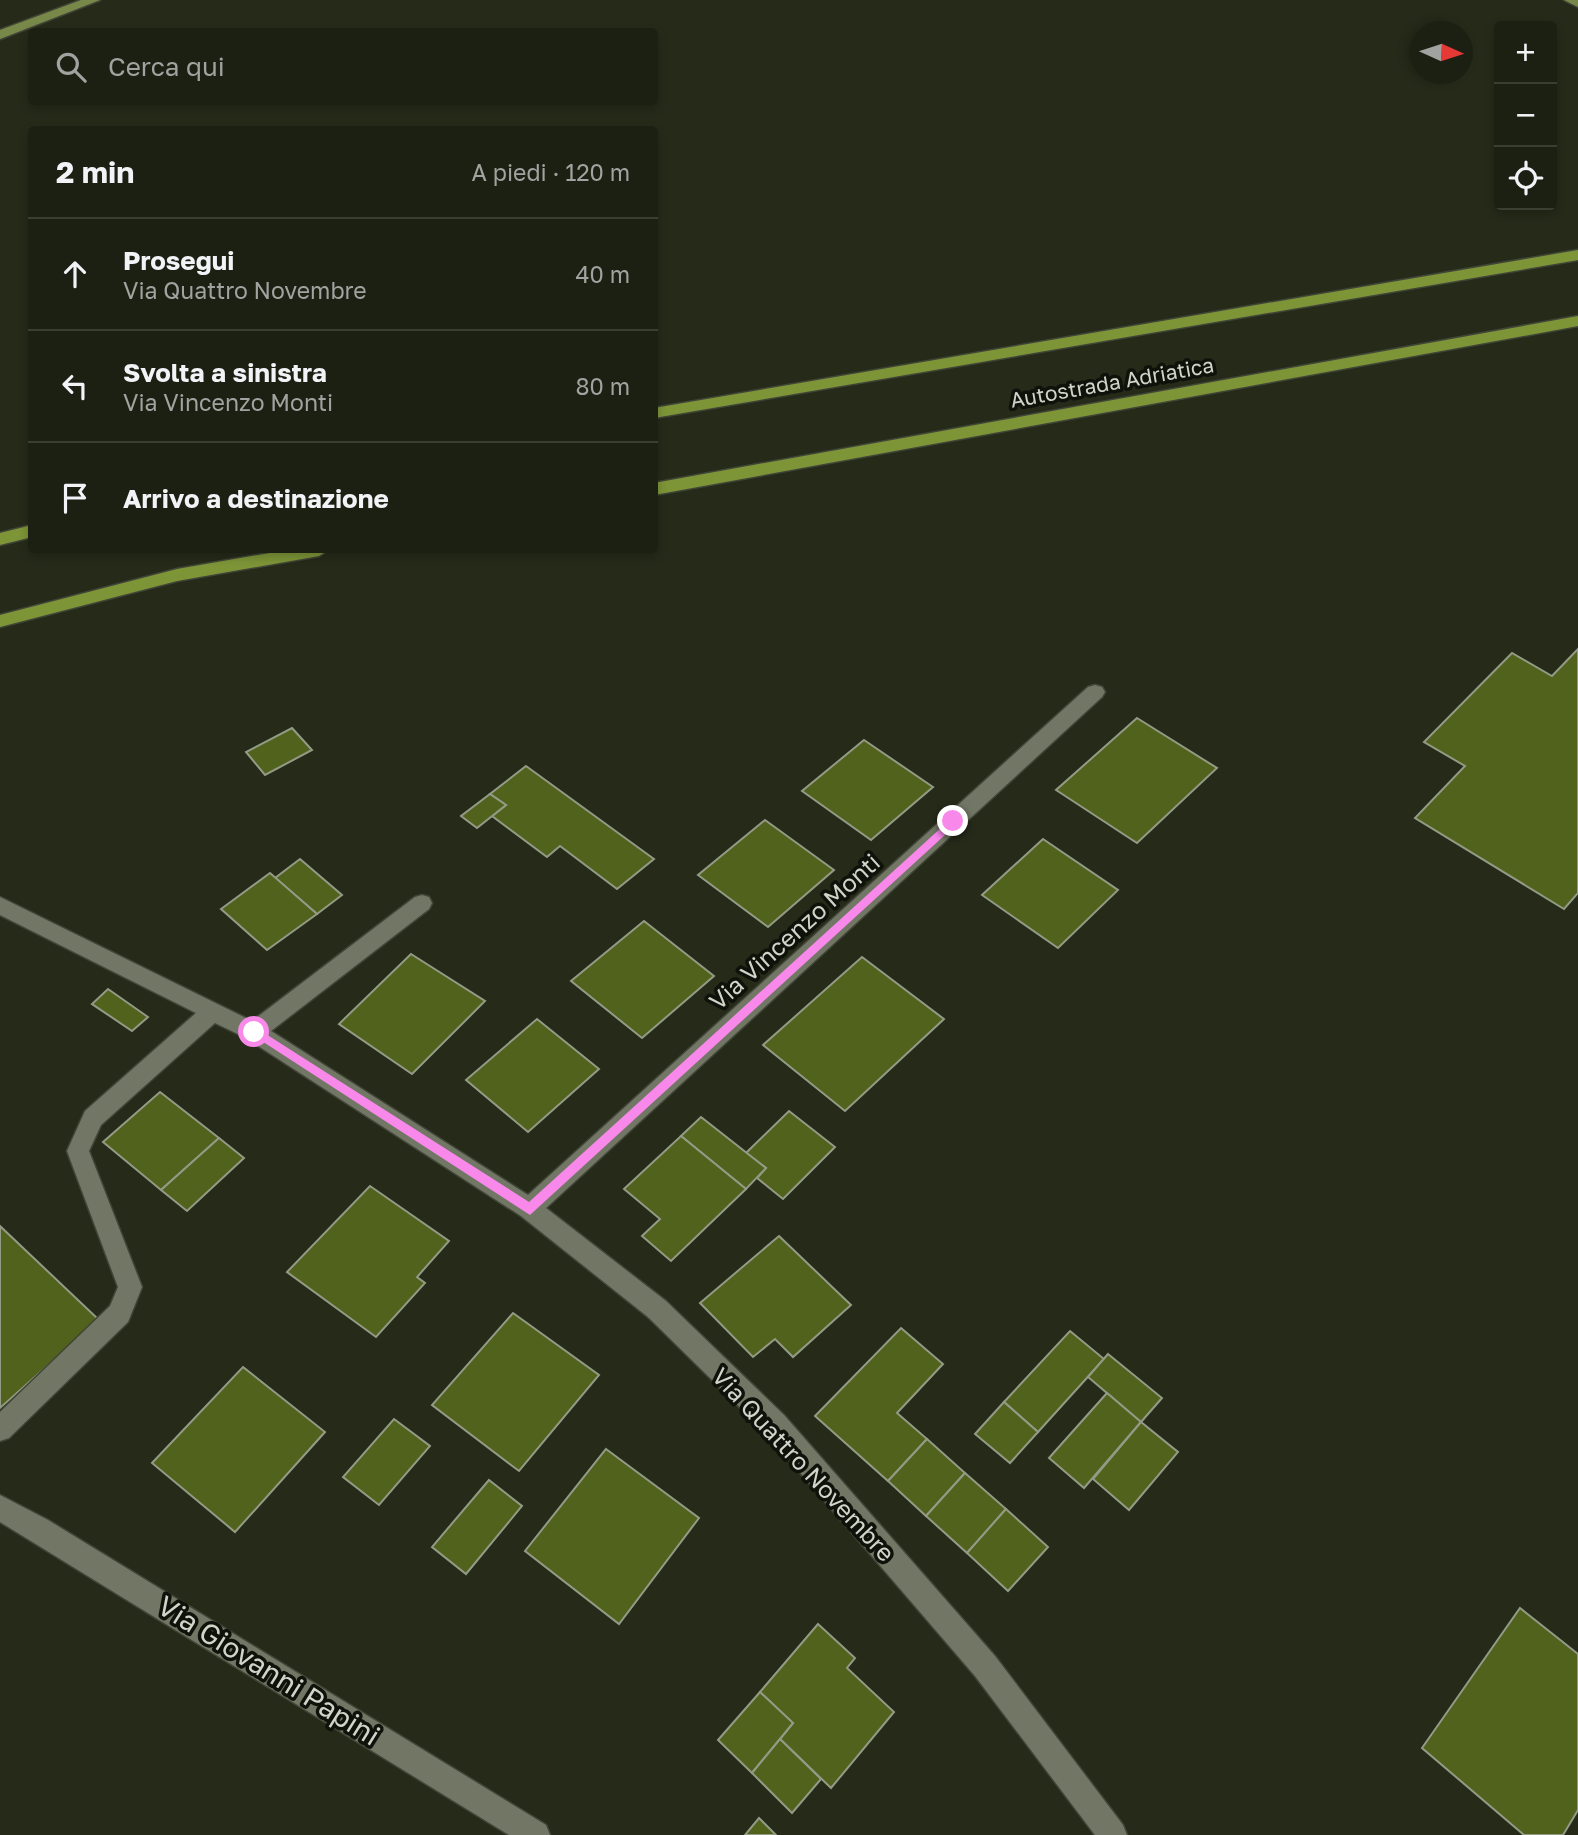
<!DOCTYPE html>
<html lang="it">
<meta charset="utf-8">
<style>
:root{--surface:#1c2013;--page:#292d21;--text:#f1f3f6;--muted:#a0a3a0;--line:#3a3e33}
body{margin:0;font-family:"Golos Text",sans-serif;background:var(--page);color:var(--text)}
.controls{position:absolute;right:21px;top:21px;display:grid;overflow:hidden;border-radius:7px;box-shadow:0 4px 10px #0003}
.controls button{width:63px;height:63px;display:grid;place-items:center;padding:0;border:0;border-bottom:2px solid var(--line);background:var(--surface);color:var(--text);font:35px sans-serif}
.compass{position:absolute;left:1410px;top:21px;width:63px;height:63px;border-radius:50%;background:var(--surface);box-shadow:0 4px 10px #0003;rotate:93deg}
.stop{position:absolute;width:21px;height:21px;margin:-16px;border:5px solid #f888ea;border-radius:50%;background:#fff}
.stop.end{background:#f888ea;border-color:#fff;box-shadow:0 2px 7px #0008}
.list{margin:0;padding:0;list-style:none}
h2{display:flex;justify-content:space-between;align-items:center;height:91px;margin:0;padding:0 28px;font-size:30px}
h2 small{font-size:23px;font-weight:400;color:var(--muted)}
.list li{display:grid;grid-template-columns:46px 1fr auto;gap:21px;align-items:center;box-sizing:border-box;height:112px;padding:0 28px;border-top:2px solid var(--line)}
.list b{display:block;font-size:26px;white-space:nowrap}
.list p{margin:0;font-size:23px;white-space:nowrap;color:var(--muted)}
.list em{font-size:23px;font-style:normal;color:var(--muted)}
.icon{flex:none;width:38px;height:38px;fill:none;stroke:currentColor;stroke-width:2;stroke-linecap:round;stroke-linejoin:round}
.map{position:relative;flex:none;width:1578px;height:1835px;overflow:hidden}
.search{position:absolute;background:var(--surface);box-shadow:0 4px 10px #0003;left:28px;top:28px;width:630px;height:77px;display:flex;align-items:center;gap:18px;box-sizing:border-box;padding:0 24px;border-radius:7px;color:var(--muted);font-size:26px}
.panel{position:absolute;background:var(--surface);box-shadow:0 4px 10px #0003;left:28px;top:126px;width:630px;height:427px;border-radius:7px}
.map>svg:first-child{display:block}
.building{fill:#51621c;stroke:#939a86;stroke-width:2}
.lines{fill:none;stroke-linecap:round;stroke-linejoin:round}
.minor-casing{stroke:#404537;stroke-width:3}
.major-casing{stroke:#404537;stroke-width:3}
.highway-casing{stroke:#404537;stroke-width:3}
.minor{fill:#717764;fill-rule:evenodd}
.major{fill:#788849;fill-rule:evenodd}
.highway{fill:#7d9437;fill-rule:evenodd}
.route{fill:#f888ea}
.labels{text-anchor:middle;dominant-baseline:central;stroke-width:7;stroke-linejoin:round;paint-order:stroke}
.far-street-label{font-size:21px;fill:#d0d4c9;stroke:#0f120a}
.street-label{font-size:24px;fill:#d0d4c9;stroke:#0f120a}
.near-street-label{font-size:28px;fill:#d0d4c9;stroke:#0f120a}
</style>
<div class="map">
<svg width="1578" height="1835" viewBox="0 0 1578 1835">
<rect width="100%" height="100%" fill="#252a19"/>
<!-- building -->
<g class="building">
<path d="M1578,649V893L1564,909L1415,818L1465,766L1424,742L1512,653L1552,676Z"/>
<path d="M1137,718L1217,768L1137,843L1056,790Z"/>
<path d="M292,728L312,750L265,775L246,752Z"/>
<path d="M864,740L933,787L871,840L802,791Z"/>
<path d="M526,766L654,859L617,889L560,846L547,857L492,816L506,805L490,794Z"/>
<path d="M490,794L506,805L477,828L461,816Z"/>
<path d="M765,820L834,870L768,927L698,875Z"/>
<path d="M1043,839L1118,890L1058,948L982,895Z"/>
<path d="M300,859L342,895L317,914L275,878Z"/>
<path d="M270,873L317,914L267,950L221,909Z"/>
<path d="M644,921L714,976L642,1038L571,981Z"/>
<path d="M411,954L485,1001L412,1074L339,1024Z"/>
<path d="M862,957L944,1019L845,1111L763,1045Z"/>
<path d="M108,989L148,1017L132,1031L92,1004Z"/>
<path d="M537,1019L599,1069L528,1132L466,1080Z"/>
<path d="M160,1092L219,1138L161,1190L103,1142Z"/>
<path d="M789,1111L835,1147L783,1199L757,1178L766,1168L746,1153Z"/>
<path d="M701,1117L766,1168L746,1189L681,1136Z"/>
<path d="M681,1136L746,1189L671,1261L642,1236L660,1219L624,1189Z"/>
<path d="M219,1138L244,1158L187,1211L161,1190Z"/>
<path d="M370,1186L449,1241L417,1277L425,1283L376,1337L287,1272Z"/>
<path d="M0,1226L99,1320L0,1408Z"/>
<path d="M779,1236L851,1305L793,1357L775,1339L753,1357L700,1303Z"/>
<path d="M513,1313L599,1375L519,1471L432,1405Z"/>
<path d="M901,1328L943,1364L897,1413L927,1439L888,1481L815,1416Z"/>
<path d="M1070,1331L1104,1359L1038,1432L1004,1402Z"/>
<path d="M1108,1354L1162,1398L1141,1422L1088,1377Z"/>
<path d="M243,1367L325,1432L235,1532L152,1463Z"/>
<path d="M1107,1393L1141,1422L1084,1488L1049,1458Z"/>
<path d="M1004,1402L1038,1432L1010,1463L975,1434Z"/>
<path d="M394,1419L430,1446L379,1505L343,1477Z"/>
<path d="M1141,1422L1178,1452L1129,1510L1093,1479Z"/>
<path d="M927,1439L965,1473L926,1516L888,1481Z"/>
<path d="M606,1449L699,1518L619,1624L525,1551Z"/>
<path d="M965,1473L1006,1509L967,1553L926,1516Z"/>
<path d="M489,1480L522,1506L466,1574L432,1547Z"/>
<path d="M1006,1509L1048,1547L1008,1591L967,1553Z"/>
<path d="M1520,1608L1578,1654V1810L1563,1835H1524L1422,1748Z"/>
<path d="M818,1624L855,1658L847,1668L894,1712L831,1788L780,1739L793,1723L760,1692Z"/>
<path d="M760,1692L793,1723L752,1773L718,1740Z"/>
<path d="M780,1739L821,1779L792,1813L752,1773Z"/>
<path d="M759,1818L776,1835H745Z"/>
</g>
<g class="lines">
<!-- minor casing -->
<g class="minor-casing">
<g id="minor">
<path d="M1095,685L1102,687L1105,692L1102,697L546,1208L666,1301L784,1415L995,1656L1123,1825L1127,1835H1095L975,1676L766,1433L648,1317L521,1216L246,1038L215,1023L101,1125L89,1151L142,1287L128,1322L9,1438L0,1441V1412L110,1306L118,1287L67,1151L85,1111L196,1013L0,915V897L252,1021L415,897L422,895L429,897L432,903L429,909L271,1031L528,1195L1088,687Z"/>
<path d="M0,1495L48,1520L546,1825L550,1835H509L0,1522Z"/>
</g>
</g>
<!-- major casing -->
<g class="major-casing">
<g id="major">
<path d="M81,0H100L0,39V30Z"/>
<path d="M1564,0H1578V7Z"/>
</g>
</g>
<!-- highway casing -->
<g class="highway-casing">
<g id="highway">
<path d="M1578,250V260L654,418V408Z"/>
<path d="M1578,316V326L654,495V483Z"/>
<path d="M32,525V537L0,545V533Z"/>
<path d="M287,550H328L319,556L177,581L0,627V615L177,569Z"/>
</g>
</g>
<!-- minor -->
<use href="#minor" class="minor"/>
<!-- major -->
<use href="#major" class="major"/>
<!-- highway -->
<use href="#highway" class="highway"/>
</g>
<!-- route -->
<path class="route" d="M953,817L957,818V824L530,1215L248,1032L254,1027L258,1029L529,1202Z"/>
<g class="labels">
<!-- far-street labels -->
<g class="far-street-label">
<text transform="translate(1112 382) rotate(-10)">Autostrada Adriatica</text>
</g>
<!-- street labels -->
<g class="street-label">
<text transform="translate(794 931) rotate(-42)">Via Vincenzo Monti</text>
<text transform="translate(804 1464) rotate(47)">Via Quattro Novembre</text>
</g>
<!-- near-street labels -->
<g class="near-street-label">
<text transform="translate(269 1670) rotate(32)">Via Giovanni Papini</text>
</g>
</g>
</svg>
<div class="controls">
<button>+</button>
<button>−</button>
<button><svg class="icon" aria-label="locate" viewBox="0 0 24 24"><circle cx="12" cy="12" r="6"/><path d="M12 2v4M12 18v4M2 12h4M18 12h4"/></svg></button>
</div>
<svg class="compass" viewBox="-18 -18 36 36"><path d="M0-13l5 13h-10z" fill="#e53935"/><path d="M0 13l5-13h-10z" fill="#a0a3a0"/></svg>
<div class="stop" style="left:254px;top:1032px"></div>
<div class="stop end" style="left:953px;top:821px"></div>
<div class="search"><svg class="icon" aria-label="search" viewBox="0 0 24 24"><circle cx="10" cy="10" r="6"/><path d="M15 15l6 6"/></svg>Cerca qui</div>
<section class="panel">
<h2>2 min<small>A piedi · 120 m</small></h2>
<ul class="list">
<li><svg class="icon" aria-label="ahead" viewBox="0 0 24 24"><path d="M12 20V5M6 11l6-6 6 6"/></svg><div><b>Prosegui</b><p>Via Quattro Novembre</p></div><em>40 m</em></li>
<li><svg class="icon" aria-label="left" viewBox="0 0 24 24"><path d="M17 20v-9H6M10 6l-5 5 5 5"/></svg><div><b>Svolta a sinistra</b><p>Via Vincenzo Monti</p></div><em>80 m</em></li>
<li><svg class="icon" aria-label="arrive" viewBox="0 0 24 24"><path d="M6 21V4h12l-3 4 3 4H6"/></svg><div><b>Arrivo a destinazione</b></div></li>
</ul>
</section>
</div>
